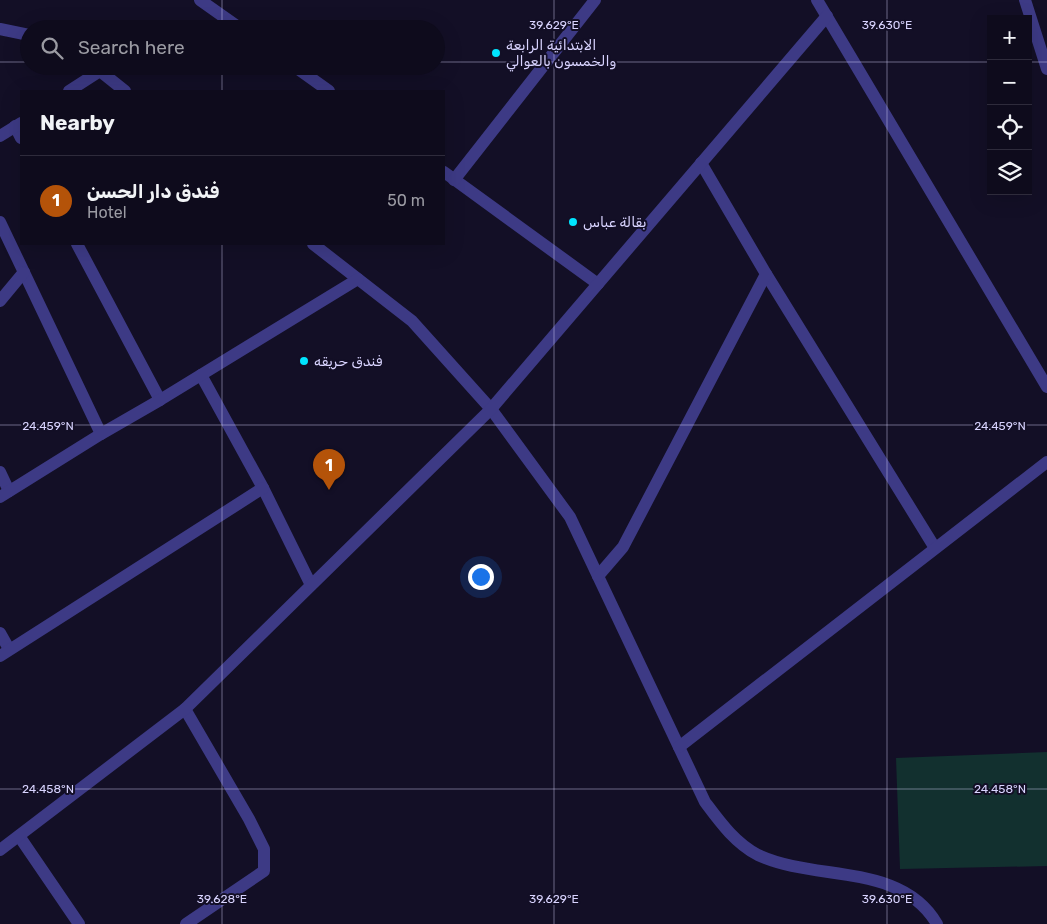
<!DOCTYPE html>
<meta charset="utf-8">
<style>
:root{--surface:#0e0b1c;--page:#171425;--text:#f1f3f6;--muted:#9b9ba3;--line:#2e2b3b;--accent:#b45309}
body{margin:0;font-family:Rubik,Vazirmatn,sans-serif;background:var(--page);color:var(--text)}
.controls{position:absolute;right:15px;top:15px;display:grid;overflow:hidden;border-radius:0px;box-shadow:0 5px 20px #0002}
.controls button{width:45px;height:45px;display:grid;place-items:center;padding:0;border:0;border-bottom:1px solid var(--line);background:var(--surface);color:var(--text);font:25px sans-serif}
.you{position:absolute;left:480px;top:576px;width:18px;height:18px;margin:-12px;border:4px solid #fff;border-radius:50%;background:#1a73e8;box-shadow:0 0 0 8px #1a73e833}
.badge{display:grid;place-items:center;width:32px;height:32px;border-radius:50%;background:var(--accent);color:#fff;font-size:16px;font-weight:700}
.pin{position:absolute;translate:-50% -41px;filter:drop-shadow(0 1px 2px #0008)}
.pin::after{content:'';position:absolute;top:26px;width:18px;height:15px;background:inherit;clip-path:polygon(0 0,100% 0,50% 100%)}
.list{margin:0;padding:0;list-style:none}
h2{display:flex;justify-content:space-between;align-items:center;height:65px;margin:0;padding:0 20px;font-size:21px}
h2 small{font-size:16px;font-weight:400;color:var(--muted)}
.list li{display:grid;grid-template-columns:32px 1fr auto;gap:15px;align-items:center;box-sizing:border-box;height:90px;padding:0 20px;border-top:1px solid var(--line)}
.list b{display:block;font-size:19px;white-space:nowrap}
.list p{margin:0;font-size:16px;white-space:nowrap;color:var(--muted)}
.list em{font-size:16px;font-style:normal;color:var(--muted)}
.icon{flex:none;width:28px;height:28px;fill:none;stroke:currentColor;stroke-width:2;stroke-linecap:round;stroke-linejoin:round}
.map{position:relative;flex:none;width:1047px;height:924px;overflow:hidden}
.search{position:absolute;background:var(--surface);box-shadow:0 5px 20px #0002;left:20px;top:20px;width:425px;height:55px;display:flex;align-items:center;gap:12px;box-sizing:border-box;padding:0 18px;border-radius:28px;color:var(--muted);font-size:19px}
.panel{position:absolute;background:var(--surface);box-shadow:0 5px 20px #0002;left:20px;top:90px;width:425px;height:155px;border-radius:0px}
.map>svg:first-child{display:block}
.green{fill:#12302f}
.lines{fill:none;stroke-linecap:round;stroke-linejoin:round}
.service{stroke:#3d3a85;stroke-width:12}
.minor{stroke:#3d3a85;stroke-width:12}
.ticks{fill:none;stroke:#d9d4ff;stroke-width:1;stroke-opacity:0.45}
.poi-dot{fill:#00e5ff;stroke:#130f26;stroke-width:2}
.labels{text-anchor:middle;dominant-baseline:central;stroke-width:4;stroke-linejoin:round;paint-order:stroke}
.poi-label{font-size:14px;fill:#d9d4ff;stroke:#130f26;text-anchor:start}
.ticks-label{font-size:12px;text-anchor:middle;fill:#d9d4ff;stroke:#130f26;stroke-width:4;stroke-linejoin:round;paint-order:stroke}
</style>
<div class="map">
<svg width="1047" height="924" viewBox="0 0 1047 924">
<rect width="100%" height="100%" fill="#130f26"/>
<!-- green -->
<path class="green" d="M1047,752V866L900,869L896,758Z"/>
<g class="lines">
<!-- service -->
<path class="service" d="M1025,0L1047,69"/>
<!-- minor -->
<g class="minor">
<path d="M200,0L241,29"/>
<path d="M817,0L1047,387"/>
<path d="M0,29L29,35"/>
<path d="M90,66L100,71L125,91"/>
<path d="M294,66L329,91"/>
<path d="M69,91L100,71"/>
<path d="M15,126L21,138"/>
<path d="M0,136L21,123"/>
<path d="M444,172L598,284"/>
<path d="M454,180L595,0"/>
<path d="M0,222L101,434"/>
<path d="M77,244L160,400"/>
<path d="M313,244L412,321L491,409L570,517L705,802C720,822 735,843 758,855C816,882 901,862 937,924"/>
<path d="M766,274L935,548"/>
<path d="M0,301L24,272"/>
<path d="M201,375L263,488L311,585"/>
<path d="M0,472L9,491"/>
<path d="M0,497L101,434L160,400L358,279"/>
<path d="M598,576L623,547L766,274L701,163"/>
<path d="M0,633L9,649"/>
<path d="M0,656L263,488"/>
<path d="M185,709L249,819L264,849V871L186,924"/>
<path d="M679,747L1047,462"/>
<path d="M19,836L79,924"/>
<path d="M0,850L185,709L491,409L827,16"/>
</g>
</g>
<!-- ticks -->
<path class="ticks" d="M222,0V29M554,0V924M887,0V924M0,62H29M436,62H991M1028,62H1047M222,66V91M222,244V924M0,425H1047M0,789H1047"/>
<!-- markers -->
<g class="poi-dot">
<circle cx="496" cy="53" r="5"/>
<circle cx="573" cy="222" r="5"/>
<circle cx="304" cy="361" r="5"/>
</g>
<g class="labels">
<!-- poi labels -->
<g class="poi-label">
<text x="506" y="45">الابتدائية الرابعة<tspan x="506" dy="16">والخمسون بالعوالي</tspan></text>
<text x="583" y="222">بقالة عباس</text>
<text x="314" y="361">فندق حريقه</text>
</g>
</g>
<g class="ticks-label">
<text x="554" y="29">39.629°E</text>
<text x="887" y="29">39.630°E</text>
<text x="48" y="430">24.459°N</text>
<text x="1000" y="430">24.459°N</text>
<text x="48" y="793">24.458°N</text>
<text x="1000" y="793">24.458°N</text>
<text x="222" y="903">39.628°E</text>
<text x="554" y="903">39.629°E</text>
<text x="887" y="903">39.630°E</text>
</g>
</svg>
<div class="controls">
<button>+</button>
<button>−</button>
<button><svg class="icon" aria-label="locate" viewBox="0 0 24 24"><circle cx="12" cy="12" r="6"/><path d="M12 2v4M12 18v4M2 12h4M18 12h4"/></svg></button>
<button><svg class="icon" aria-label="layers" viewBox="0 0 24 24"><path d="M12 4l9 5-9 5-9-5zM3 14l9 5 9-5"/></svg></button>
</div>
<div class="you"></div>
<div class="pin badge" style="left:329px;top:490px">1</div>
<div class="search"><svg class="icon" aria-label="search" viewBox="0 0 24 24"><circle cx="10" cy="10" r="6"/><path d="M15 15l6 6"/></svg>Search here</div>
<section class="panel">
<h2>Nearby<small></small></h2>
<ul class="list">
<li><span class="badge">1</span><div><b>فندق دار الحسن</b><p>Hotel</p></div><em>50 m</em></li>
</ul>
</section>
</div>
